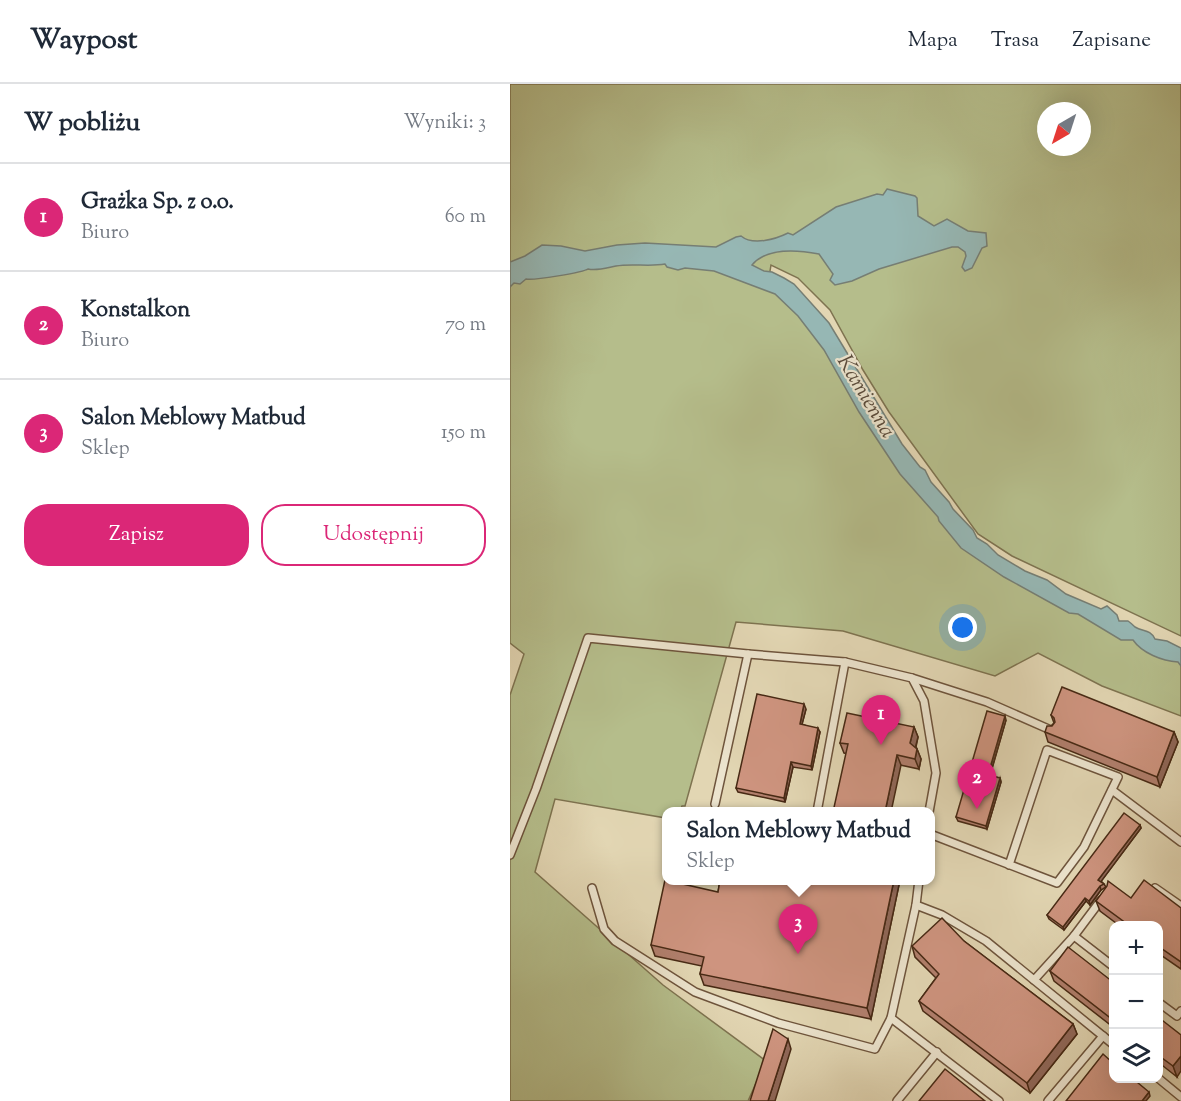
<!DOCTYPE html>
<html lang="pl">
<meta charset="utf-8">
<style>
:root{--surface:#fff;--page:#f2f2f3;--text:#1f2937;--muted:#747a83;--line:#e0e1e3;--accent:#db2777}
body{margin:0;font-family:"Sorts Mill Goudy",serif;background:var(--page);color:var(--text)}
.controls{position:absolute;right:18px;bottom:18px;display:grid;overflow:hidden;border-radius:12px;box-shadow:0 6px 24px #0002}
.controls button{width:54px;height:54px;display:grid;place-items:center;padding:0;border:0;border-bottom:2px solid var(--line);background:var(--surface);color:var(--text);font:30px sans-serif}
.compass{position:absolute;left:527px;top:18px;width:54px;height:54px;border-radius:50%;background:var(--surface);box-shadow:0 6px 24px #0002;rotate:219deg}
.you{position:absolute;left:453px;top:544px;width:21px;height:21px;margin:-15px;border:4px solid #fff;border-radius:50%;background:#1a73e8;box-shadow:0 0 0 9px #1a73e833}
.badge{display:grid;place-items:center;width:39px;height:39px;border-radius:50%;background:var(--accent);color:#fff;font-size:20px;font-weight:700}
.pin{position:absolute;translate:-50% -50px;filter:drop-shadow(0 2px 3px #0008)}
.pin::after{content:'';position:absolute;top:32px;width:21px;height:18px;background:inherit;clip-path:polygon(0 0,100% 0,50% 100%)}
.popup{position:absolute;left:152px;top:723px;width:273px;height:78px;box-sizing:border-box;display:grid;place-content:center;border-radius:12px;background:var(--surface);filter:drop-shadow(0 2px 4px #0005);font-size:20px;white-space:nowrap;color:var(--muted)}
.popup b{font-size:22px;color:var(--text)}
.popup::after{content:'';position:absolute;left:50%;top:100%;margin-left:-12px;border:12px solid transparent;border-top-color:var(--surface)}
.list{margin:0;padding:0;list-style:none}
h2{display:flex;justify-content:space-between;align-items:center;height:78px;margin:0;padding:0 24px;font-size:26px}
h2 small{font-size:20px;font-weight:400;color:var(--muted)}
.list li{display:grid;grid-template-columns:39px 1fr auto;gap:18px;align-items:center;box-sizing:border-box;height:108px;padding:0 24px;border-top:2px solid var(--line)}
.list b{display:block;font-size:22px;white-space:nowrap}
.list p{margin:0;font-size:20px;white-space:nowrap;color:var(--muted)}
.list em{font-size:20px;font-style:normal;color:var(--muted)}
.actions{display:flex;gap:12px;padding:18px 24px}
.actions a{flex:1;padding:14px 0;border:2px solid var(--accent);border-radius:24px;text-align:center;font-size:21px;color:var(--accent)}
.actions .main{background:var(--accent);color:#fff}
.icon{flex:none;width:33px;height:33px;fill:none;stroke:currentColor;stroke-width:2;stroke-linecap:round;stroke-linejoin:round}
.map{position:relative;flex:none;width:671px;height:1017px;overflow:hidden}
header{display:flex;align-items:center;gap:36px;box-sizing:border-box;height:84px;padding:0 30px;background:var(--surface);border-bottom:2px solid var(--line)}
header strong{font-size:28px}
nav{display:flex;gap:33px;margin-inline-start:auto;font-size:21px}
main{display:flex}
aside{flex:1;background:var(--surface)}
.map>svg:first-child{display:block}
.green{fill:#b5bd8b;stroke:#7e7350;stroke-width:1.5;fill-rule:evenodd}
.water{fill:#96b7b4;stroke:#767e74;stroke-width:1.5}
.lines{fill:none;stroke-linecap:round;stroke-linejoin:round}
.lane-casing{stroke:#6e543c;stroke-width:10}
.lane{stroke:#ece4ce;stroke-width:7}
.wall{fill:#b17f6d;stroke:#472914;stroke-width:1.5}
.shaded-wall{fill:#906859;stroke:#472914;stroke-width:1.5}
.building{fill:#ce947f;stroke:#472914;stroke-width:1.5}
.labels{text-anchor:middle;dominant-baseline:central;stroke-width:4.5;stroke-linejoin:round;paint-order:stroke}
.water-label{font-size:22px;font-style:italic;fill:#5b4c3c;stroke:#ece4ce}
</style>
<header>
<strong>Waypost</strong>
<nav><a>Mapa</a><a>Trasa</a><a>Zapisane</a></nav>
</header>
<main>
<aside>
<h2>W pobliżu<small>Wyniki: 3</small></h2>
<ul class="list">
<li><span class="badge">1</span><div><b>Grażka Sp. z o.o.</b><p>Biuro</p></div><em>60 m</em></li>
<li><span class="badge">2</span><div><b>Konstalkon</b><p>Biuro</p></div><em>70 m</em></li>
<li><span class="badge">3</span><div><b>Salon Meblowy Matbud</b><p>Sklep</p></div><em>150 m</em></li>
</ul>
<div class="actions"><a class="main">Zapisz</a><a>Udostępnij</a></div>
</aside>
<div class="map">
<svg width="671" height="1017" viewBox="0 0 671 1017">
<rect width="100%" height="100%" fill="#e2d6b3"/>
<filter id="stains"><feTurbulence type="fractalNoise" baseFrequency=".00333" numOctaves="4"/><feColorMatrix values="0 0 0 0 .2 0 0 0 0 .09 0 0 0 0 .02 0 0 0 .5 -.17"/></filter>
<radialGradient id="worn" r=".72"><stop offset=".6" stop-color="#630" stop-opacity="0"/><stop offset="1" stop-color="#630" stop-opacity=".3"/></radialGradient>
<!-- green -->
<path class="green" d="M0,0H671V552L502,472L468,450L379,328L353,286L320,226L288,194L261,181L258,199L285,219L460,463L671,574V632L592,602L528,569L485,592L333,547L226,538L175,722H172L170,727L156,728V734L45,715L25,788L153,901L256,977L238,1017H0V611L14,570L0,559ZM536,27H572V63H536Z"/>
<!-- water -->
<path class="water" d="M377,105L405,112L407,114L408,132L424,142L437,135L458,147L476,149L477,162L472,164L462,184L455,187L452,183L456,172L455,168L448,163H442L369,185L342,197L325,201L320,196L323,190L309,170C288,166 257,163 242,181L254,187L262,188L274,194L284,200L319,239L392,360L410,383L415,386L421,398L439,418L443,425L463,446L467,454L477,460L488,471L515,487L537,496L556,510L591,525L597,522L607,531L609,537H618C621,539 623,541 625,543C633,548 640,545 645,555L657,557L671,564V582L668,578C652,577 632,569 623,556H611L568,530L559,529L494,493L451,464L429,437L428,433L390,390L349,328L314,266L288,232L265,210L204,187L175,184L168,186L157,183L155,180C139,183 121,179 106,182C96,184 87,187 78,185C74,188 23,197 16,195L10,200L4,199L0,203V178L15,172L32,161L51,162L75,167L107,161L135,159L206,163L226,153L231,152C243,162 266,155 278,149L283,151L326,123L367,110L373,111Z"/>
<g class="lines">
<!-- lane casing -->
<g class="lane-casing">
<g id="lane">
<path d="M402,594L477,618L543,647"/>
<path d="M602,706L671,758"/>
<path d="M205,720L238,570"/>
<path d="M307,728L335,578"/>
<path d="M420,750L547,799L574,763L608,693L537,666L499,781"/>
<path d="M0,771L26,705L78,554L238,570L335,578L402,594L414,617L426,689L419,728"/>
<path d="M82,804L94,845L105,857L185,908L268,939L365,965L381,934"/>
<path d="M645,804L671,822"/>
<path d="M406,821L409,796"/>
<path d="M564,852L591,816"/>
<path d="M524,896L564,852L604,883"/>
<path d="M648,918L667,932L671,927"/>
<path d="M648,994L671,1013"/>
<path d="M387,1017L427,968"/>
<path d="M489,1017L381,934L406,821L432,831L476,857L604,961"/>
<path d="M538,1017L593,952"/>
</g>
</g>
<!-- lane -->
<use href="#lane" class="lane"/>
</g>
<!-- wall -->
<g class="wall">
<path d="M296,625L292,640L310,648L302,686L283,683L275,718L228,708L226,704Z"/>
<path d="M541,631L664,648L668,658L650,703L538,658L535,648L544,639Z"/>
<path d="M496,636L480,692L490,694L491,698L477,745L448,737L446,733Z"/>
<path d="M404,643L408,653L406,663L407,665L411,675L409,685L334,669L330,659Z"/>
<path d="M630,741L631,744L591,797L594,800L596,803L591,806L580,821L576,817L554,846L539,835L537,831Z"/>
<path d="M210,796H390L361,935L194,901L190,890L192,882L145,872L141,861L208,808Z"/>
<path d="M621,814L671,824V885L648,869V842H610L590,827L586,817Z"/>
<path d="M454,857L563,940L567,950L520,1009L413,927L409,917L426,894L405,873L402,862Z"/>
<path d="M540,887L603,898V943L544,897Z"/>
<path d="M648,933L667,993L648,978Z"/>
</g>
<!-- shaded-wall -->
<g class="shaded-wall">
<path d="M294,620L296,625L291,644L290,640Z"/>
<path d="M495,632L496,636L479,694L478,691Z"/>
<path d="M404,643L408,653L404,669L400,659Z"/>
<path d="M308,644L310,648L302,686L301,682Z"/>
<path d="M664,648L668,658L650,703L647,693Z"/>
<path d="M407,665L411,675L409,685L405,675Z"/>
<path d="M387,671L391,681L381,728H375Z"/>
<path d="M281,678L283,683L275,718L274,714Z"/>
<path d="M490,694L491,698L477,745L476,742Z"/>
<path d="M630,741L631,744L590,799L588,796Z"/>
<path d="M384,796H390L361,935L357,924Z"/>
<path d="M590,802L591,806L580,821L579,817Z"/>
<path d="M575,814L576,817L554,846L553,843Z"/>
<path d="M563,940L567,950L520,1009L517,999Z"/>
<path d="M278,955L281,965L265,1017H258Z"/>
<path d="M671,972V987L667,993L663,982Z"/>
<path d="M639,1008L640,1012L636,1017H632Z"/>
</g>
<!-- building -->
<g class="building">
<path d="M552,603L664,648L647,693L535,648L537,642H542L545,638L544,634L541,631Z"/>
<path d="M247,610L294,620L290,640L308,644L301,682L281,678L274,714L226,704Z"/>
<path d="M477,627L495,632L478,691L490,694L476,742L446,733Z"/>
<path d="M337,629L404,643L400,659L407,665L405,675L387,671L375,728H323L338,660L330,659Z"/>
<path d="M614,729L630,741L588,796L594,800L590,802L579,817L575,814L553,843L537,831Z"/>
<path d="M155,796L208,808L210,796H384L357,924L190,890L194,873L141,861Z"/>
<path d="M634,796L671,824V878L648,862V842H620L586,817L597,802L598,797L621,814Z"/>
<path d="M432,834L454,857L563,940L517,999L409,917L429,890L402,862Z"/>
<path d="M558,863L603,898V936L540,887Z"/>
<path d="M648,933L671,951V972L663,982L648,971Z"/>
<path d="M263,945L278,955L258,1017H240Z"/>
<path d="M593,970L603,979V994H622L639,1008L632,1017H556Z"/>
<path d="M435,985L475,1017H409Z"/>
</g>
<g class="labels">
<!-- water labels -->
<g class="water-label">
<text transform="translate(355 313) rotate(59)">Kamienna</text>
</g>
</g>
<rect width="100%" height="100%" filter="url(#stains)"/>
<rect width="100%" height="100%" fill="url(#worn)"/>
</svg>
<div class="controls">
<button>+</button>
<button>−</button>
<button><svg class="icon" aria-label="layers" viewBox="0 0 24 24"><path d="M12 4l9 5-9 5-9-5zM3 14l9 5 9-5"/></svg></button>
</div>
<svg class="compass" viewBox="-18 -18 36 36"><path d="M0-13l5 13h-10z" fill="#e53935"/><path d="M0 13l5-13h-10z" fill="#747a83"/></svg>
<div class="you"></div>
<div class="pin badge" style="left:371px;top:661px">1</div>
<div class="pin badge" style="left:467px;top:725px">2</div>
<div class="pin badge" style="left:288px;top:870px">3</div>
<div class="popup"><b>Salon Meblowy Matbud</b>Sklep</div>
</div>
</main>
